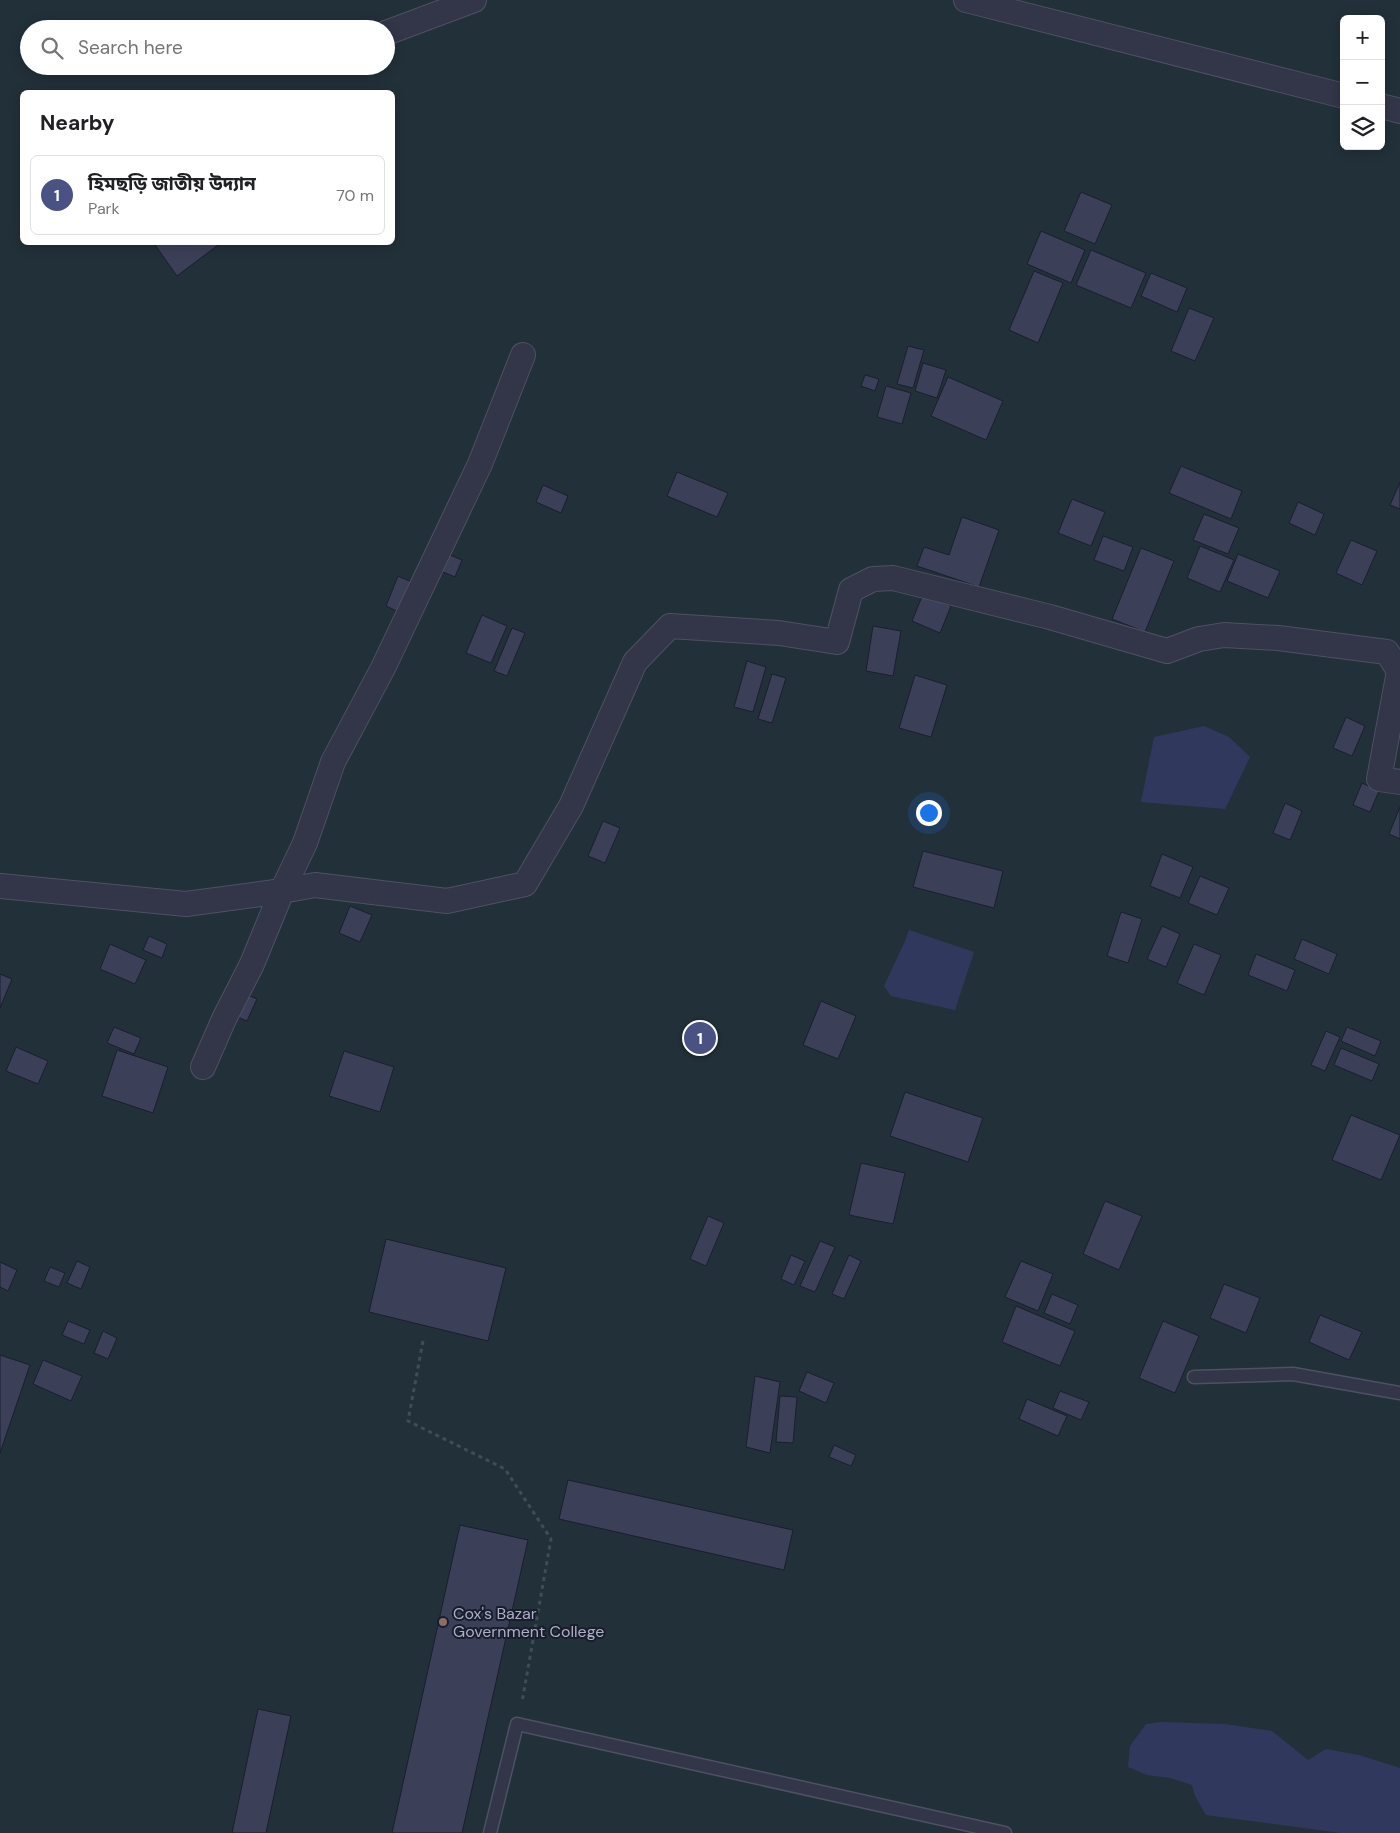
<!DOCTYPE html>
<meta charset="utf-8">
<style>
:root{--surface:#fff;--page:#f2f2f2;--text:#202124;--muted:#757577;--line:#e0e0e0;--accent:#4a5284}
body{margin:0;font-family:"DM Sans","Noto Sans Bengali",sans-serif;background:var(--page);color:var(--text)}
.controls{position:absolute;right:15px;top:15px;display:grid;overflow:hidden;border-radius:8px;box-shadow:0 2px 12px #0003}
.controls button{width:45px;height:45px;display:grid;place-items:center;padding:0;border:0;border-bottom:1px solid var(--line);background:var(--surface);color:var(--text);font:25px sans-serif}
.you{position:absolute;left:928px;top:812px;width:18px;height:18px;margin:-12px;border:4px solid #fff;border-radius:50%;background:#1a73e8;box-shadow:0 0 0 8px #1a73e833}
.badge{display:grid;place-items:center;width:32px;height:32px;border-radius:50%;background:var(--accent);color:#fff;font-size:16px;font-weight:700}
.pin{position:absolute;translate:-50% -50%;border:2px solid #fff;box-shadow:0 1px 5px #0006}
.list{margin:0;padding:0;list-style:none}
h2{display:flex;justify-content:space-between;align-items:center;height:65px;margin:0;padding:0 20px;font-size:21px}
h2 small{font-size:16px;font-weight:400;color:var(--muted)}
.list li{display:grid;grid-template-columns:32px 1fr auto;gap:15px;align-items:center;box-sizing:border-box;height:80px;margin:0 10px 10px;padding:0 10px;border:1px solid var(--line);border-radius:8px}
.list b{display:block;font-size:19px;white-space:nowrap}
.list p{margin:0;font-size:16px;white-space:nowrap;color:var(--muted)}
.list em{font-size:16px;font-style:normal;color:var(--muted)}
.icon{flex:none;width:28px;height:28px;fill:none;stroke:currentColor;stroke-width:2;stroke-linecap:round;stroke-linejoin:round}
.map{position:relative;flex:none;width:1400px;height:1833px;overflow:hidden}
.search{position:absolute;background:var(--surface);box-shadow:0 2px 12px #0003;left:20px;top:20px;width:375px;height:55px;display:flex;align-items:center;gap:12px;box-sizing:border-box;padding:0 18px;border-radius:28px;color:var(--muted);font-size:19px}
.panel{position:absolute;background:var(--surface);box-shadow:0 2px 12px #0003;left:20px;top:90px;width:375px;height:155px;border-radius:8px}
.map>svg:first-child{display:block}
.green{fill:#223039;fill-rule:evenodd}
.water{fill:#31385d}
.building{fill:#3b3f58;stroke:#1b1e2f}
.lines{fill:none;stroke-linecap:round;stroke-linejoin:round}
.lane-casing{stroke:#4e5163;stroke-width:15}
.street-casing{stroke:#4e5163;stroke-width:26}
.path{stroke:#3f4d56;stroke-width:3;stroke-dasharray:4 4;stroke-linecap:butt}
.lane{stroke:#333648;stroke-width:12}
.street{stroke:#333648;stroke-width:24}
.education-dot{fill:#8d6e63;stroke:#191c2d;stroke-width:2}
.labels{text-anchor:middle;dominant-baseline:central;stroke-width:4;stroke-linejoin:round;paint-order:stroke}
.poi-label{font-size:16px;fill:#adb0c5;stroke:#191c2d;text-anchor:start}
</style>
<div class="map">
<svg width="1400" height="1833" viewBox="0 0 1400 1833">
<rect width="100%" height="100%" fill="#202438"/>
<!-- green -->
<path class="green" d="M0,0H1400V1833H0ZM1344,19H1381V146H1344ZM29,29H386V66H29ZM22,92H392V242H22Z"/>
<!-- water -->
<g class="water">
<path d="M1204,726L1229,737L1250,757L1225,809L1141,802L1154,737Z"/>
<path d="M909,930L974,952L955,1010L891,996L884,986L905,941Z"/>
<path d="M1162,1722L1225,1724L1272,1731L1308,1760L1326,1749L1359,1755L1400,1768V1833H1341L1206,1815L1195,1796L1192,1785L1170,1778L1147,1775L1128,1767L1130,1746L1146,1724Z"/>
</g>
<!-- building -->
<g class="building">
<path d="M1081,192L1112,205L1095,244L1064,231Z"/>
<path d="M1041,231L1085,250L1071,283L1027,264Z"/>
<path d="M153,242H222L177,276Z"/>
<path d="M1091,250L1146,273L1131,308L1076,285Z"/>
<path d="M1034,271L1063,283L1038,343L1009,330Z"/>
<path d="M1151,273L1187,288L1177,312L1141,296Z"/>
<path d="M1189,308L1214,318L1195,361L1171,351Z"/>
<path d="M908,346L924,350L913,388L897,384Z"/>
<path d="M923,363L946,370L937,398L915,391Z"/>
<path d="M865,375L879,379L875,391L861,386Z"/>
<path d="M948,377L1003,401L986,440L931,416Z"/>
<path d="M886,386L911,393L902,424L877,417Z"/>
<path d="M1181,466L1242,491L1231,519L1169,493Z"/>
<path d="M677,472L728,493L717,517L667,496Z"/>
<path d="M1400,482V509L1390,505Z"/>
<path d="M543,485L568,496L561,513L536,502Z"/>
<path d="M1072,499L1105,512L1091,546L1058,533Z"/>
<path d="M1298,502L1324,514L1315,535L1289,523Z"/>
<path d="M1204,514L1239,528L1228,554L1193,540Z"/>
<path d="M962,517L999,530L979,587L917,566L924,547L949,555Z"/>
<path d="M1103,536L1133,547L1124,571L1094,560Z"/>
<path d="M1351,540L1377,551L1362,585L1336,573Z"/>
<path d="M1200,546L1234,560L1220,592L1187,578Z"/>
<path d="M1141,548L1174,561L1145,632L1112,619Z"/>
<path d="M443,552L462,560L455,577L436,569Z"/>
<path d="M1238,554L1280,571L1268,598L1227,581Z"/>
<path d="M398,576L414,583L401,613L386,606Z"/>
<path d="M923,594L951,606L940,633L912,621Z"/>
<path d="M482,615L507,626L491,663L466,653Z"/>
<path d="M873,626L901,631L893,676L866,671Z"/>
<path d="M512,628L525,633L507,676L494,671Z"/>
<path d="M747,661L766,667L753,712L734,707Z"/>
<path d="M772,674L786,678L772,723L758,719Z"/>
<path d="M915,675L947,685L931,737L899,728Z"/>
<path d="M1346,717L1365,726L1352,756L1333,748Z"/>
<path d="M1362,783L1379,791L1370,812L1353,805Z"/>
<path d="M1285,803L1302,811L1290,840L1273,833Z"/>
<path d="M1400,807V839L1389,834Z"/>
<path d="M603,821L620,828L605,863L588,856Z"/>
<path d="M923,851L1003,871L994,908L913,887Z"/>
<path d="M1162,854L1193,867L1180,898L1150,886Z"/>
<path d="M1200,876L1229,888L1217,915L1188,903Z"/>
<path d="M350,906L372,915L360,942L339,933Z"/>
<path d="M1121,912L1142,919L1128,963L1107,956Z"/>
<path d="M1162,926L1180,934L1166,967L1147,959Z"/>
<path d="M149,936L167,944L162,958L143,950Z"/>
<path d="M1302,939L1337,954L1329,974L1294,959Z"/>
<path d="M110,944L146,960L135,984L100,969Z"/>
<path d="M1194,944L1221,955L1204,995L1177,983Z"/>
<path d="M1256,954L1295,970L1287,991L1248,975Z"/>
<path d="M0,974L12,979L0,1008Z"/>
<path d="M245,994L257,999L247,1021L235,1016Z"/>
<path d="M821,1001L856,1016L838,1059L803,1045Z"/>
<path d="M114,1027L141,1038L134,1054L107,1043Z"/>
<path d="M1347,1027L1381,1041L1375,1056L1341,1041Z"/>
<path d="M1326,1031L1340,1037L1325,1071L1311,1065Z"/>
<path d="M16,1047L48,1061L38,1084L6,1071Z"/>
<path d="M1341,1048L1379,1064L1372,1081L1334,1065Z"/>
<path d="M117,1050L168,1067L153,1113L102,1096Z"/>
<path d="M344,1051L394,1067L380,1112L329,1096Z"/>
<path d="M905,1092L983,1118L968,1162L890,1136Z"/>
<path d="M1351,1115L1400,1135L1381,1180L1332,1160Z"/>
<path d="M861,1163L905,1173L893,1224L849,1215Z"/>
<path d="M1105,1201L1142,1216L1119,1270L1083,1254Z"/>
<path d="M708,1216L724,1223L706,1266L690,1259Z"/>
<path d="M386,1239L506,1268L488,1341L369,1312Z"/>
<path d="M820,1241L835,1247L815,1292L800,1286Z"/>
<path d="M791,1255L805,1261L794,1285L781,1279Z"/>
<path d="M849,1255L861,1261L844,1299L832,1294Z"/>
<path d="M77,1261L90,1267L81,1289L67,1283Z"/>
<path d="M1021,1261L1053,1274L1038,1311L1005,1297Z"/>
<path d="M0,1262L17,1270L8,1291L0,1287Z"/>
<path d="M50,1267L65,1273L59,1287L44,1281Z"/>
<path d="M1224,1284L1260,1298L1246,1333L1210,1318Z"/>
<path d="M1052,1294L1078,1305L1070,1324L1044,1313Z"/>
<path d="M1016,1306L1075,1331L1060,1366L1002,1342Z"/>
<path d="M1320,1315L1362,1332L1349,1360L1309,1342Z"/>
<path d="M68,1321L90,1330L84,1344L62,1335Z"/>
<path d="M1163,1321L1199,1336L1175,1393L1139,1378Z"/>
<path d="M103,1331L117,1338L108,1359L94,1353Z"/>
<path d="M0,1355L30,1365L0,1453Z"/>
<path d="M43,1360L82,1376L71,1401L33,1384Z"/>
<path d="M807,1372L834,1383L826,1403L799,1391Z"/>
<path d="M755,1376L780,1382L770,1453L746,1447Z"/>
<path d="M1060,1391L1089,1402L1081,1420L1053,1408Z"/>
<path d="M780,1396L797,1397L793,1443L776,1442Z"/>
<path d="M1027,1399L1067,1416L1058,1436L1019,1419Z"/>
<path d="M834,1445L856,1455L851,1466L829,1457Z"/>
<path d="M568,1480L793,1530L784,1570L559,1519Z"/>
<path d="M460,1525L528,1540L462,1833H392Z"/>
<path d="M258,1709L291,1716L266,1833H232Z"/>
</g>
<g class="lines">
<!-- lane casing -->
<g class="lane-casing">
<g id="lane">
<path d="M1194,1377L1293,1374L1400,1393"/>
<path d="M490,1833L517,1724L1005,1833"/>
</g>
</g>
<!-- street casing -->
<g class="street-casing">
<g id="street">
<path d="M966,0L1344,96"/>
<path d="M386,33L474,0"/>
<path d="M1381,106L1400,111"/>
<path d="M0,886L186,904L282,891L305,843L333,762L383,668L480,464L523,355"/>
<path d="M203,1067L224,1019L252,964L282,891L315,885L447,901L525,884L571,806L635,662L670,626L779,633L837,642L851,590L873,579L893,578L1050,617L1167,651L1199,639L1224,635L1278,638L1387,652L1399,671L1379,779L1400,782"/>
</g>
</g>
<!-- path -->
<path class="path" d="M423,1341L408,1421L505,1469L551,1539L522,1702"/>
<!-- lane -->
<use href="#lane" class="lane"/>
<!-- street -->
<use href="#street" class="street"/>
</g>
<!-- markers -->
<circle class="education-dot" cx="443" cy="1622" r="5"/>
<g class="labels">
<!-- poi labels -->
<g class="poi-label">
<text x="453" y="1613">Cox's Bazar<tspan x="453" dy="18">Government College</tspan></text>
</g>
</g>
</svg>
<div class="controls">
<button>+</button>
<button>−</button>
<button><svg class="icon" aria-label="layers" viewBox="0 0 24 24"><path d="M12 4l9 5-9 5-9-5zM3 14l9 5 9-5"/></svg></button>
</div>
<div class="you"></div>
<div class="pin badge" style="left:700px;top:1038px">1</div>
<div class="search"><svg class="icon" aria-label="search" viewBox="0 0 24 24"><circle cx="10" cy="10" r="6"/><path d="M15 15l6 6"/></svg>Search here</div>
<section class="panel">
<h2>Nearby<small></small></h2>
<ul class="list">
<li><span class="badge">1</span><div><b>হিমছড়ি জাতীয় উদ্যান</b><p>Park</p></div><em>70 m</em></li>
</ul>
</section>
</div>
